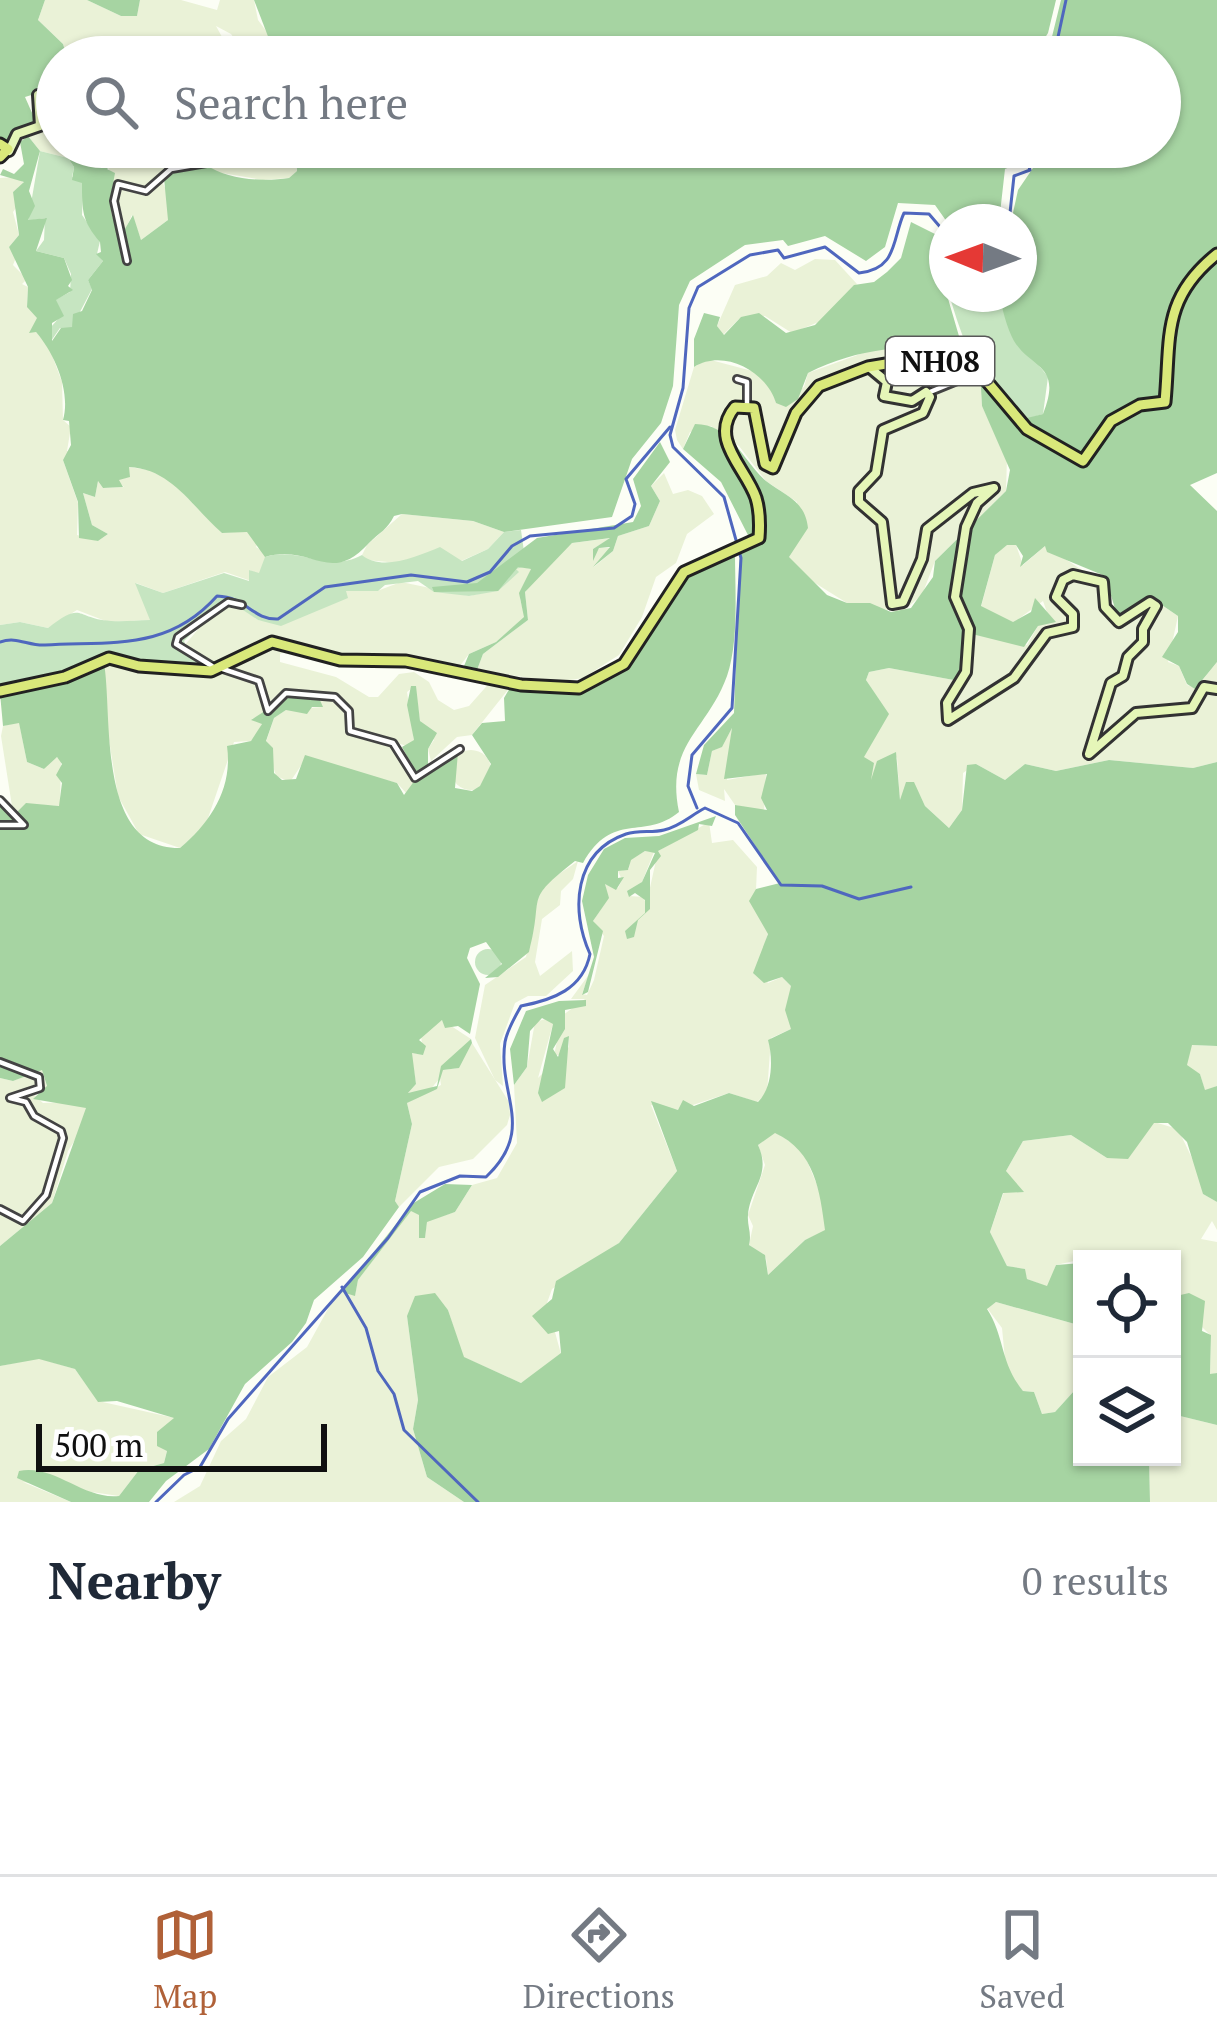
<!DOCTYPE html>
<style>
:root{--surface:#fff;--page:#f6f6f7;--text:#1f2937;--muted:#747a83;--line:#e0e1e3;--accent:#b06138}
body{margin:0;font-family:"PT Serif",serif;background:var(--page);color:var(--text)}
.controls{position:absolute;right:36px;bottom:36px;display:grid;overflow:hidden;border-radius:0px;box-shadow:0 3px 9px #0004}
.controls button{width:108px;height:108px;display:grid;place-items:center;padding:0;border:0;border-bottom:3px solid var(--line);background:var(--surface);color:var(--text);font:60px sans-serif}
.compass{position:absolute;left:929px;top:204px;width:108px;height:108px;border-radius:50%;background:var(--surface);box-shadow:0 3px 9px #0004;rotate:271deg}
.scale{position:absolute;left:36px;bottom:30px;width:291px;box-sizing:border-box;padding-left:12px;border:6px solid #101010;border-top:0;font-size:33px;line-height:42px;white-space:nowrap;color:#101010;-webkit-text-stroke:9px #fff;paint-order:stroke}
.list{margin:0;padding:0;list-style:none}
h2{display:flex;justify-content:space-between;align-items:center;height:156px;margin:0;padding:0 48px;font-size:51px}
h2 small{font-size:39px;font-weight:400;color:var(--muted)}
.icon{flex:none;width:66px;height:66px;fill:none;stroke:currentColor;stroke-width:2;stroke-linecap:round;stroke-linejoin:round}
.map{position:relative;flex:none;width:1217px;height:1502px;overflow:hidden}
.search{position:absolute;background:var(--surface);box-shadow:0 3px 9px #0004;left:36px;right:36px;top:36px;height:132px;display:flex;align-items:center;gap:30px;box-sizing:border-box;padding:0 42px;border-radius:66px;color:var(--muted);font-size:45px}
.sheet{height:372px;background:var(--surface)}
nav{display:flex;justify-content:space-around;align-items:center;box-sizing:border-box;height:168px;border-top:3px solid var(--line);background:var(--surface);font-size:33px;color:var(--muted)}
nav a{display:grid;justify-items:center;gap:6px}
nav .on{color:var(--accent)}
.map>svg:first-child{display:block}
.farmland{fill:#eaf2d7}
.green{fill:#c6e5c1}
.forest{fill:#a6d4a2;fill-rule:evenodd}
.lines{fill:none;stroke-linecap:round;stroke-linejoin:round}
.stream{stroke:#4f67be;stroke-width:3}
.street-casing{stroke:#434343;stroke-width:10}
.secondary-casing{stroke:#323232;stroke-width:14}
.primary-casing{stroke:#212121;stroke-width:15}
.street{stroke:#fff;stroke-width:4.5}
.secondary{stroke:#e5f6b8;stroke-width:8}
.primary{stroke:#d9e87a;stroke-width:9}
.labels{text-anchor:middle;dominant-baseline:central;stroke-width:12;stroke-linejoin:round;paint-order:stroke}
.shield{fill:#fff;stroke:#585858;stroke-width:3}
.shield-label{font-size:30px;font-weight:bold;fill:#101010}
</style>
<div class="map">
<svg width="1217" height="1502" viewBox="0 0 1217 1502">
<rect width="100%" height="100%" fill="#fcfef5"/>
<!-- farmland -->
<g class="farmland">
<path d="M45,0H87L121,16H137L140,0H181L217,10L220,0H254L258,20L278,47L295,57H241L244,52L231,34L216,26L227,46L201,49L199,43L192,48V43H184L183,50L148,45L117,57H67L63,44L38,20Z"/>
<path d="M47,114L57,120V147H74L68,158L40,151L28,136Z"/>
<path d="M101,147H211V153L210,160L169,169L161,179L170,199L168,220L141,240L132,215L123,234L111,218L112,178L106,162L115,154Z"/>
<path d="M239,147H279L290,152L297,171L289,178L263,180L216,172L205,164L225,160Z"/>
<path d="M16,177L24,183L13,192L21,201L13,212L19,235L9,247L17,255L13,265L27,279L22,284L28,287L27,306L38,318L30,332H36L49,347L62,382L63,420L71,427L67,451H72L63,460L78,503L77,535L98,541L108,534L92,525L83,493L95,497L98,481L103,488L124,487L116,480L129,477V467L149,470L170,480L222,533L247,531L259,541L256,547L266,553V567L259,574L249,570L251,581L225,572L163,593L136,583L151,620L108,622L77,610L48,628L20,622L0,625V178Z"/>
<path d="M815,259L835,260L857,284L821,321L792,333L765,316L739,319L723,335L717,326L735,285L767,276L781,263L795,270Z"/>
<path d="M961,343L980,371L982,406L1007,457L1006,491L935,561L922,595L902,612L847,603L799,573L789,558L797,502L766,481L739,446L711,426L690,432L683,449L677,440L675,430L694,367L707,359L756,372L771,385L776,403L804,387L808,373L885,345Z"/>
<path d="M664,473L673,494L688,490L702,496L714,514L687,534L676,563L656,577L642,617L619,655L583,678L557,682L477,670L483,654L528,620L525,592L549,562L572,543L611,538L593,549V559L599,548H610L594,567L613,551L618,536L649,526L660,501L651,486Z"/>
<path d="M402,514L473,521L504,532L488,549L461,561L433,551L399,563L366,560L362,555L367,545Z"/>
<path d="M1007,544L1016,545L1023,565L1045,546L1082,570L1105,576L1110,603L1124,615L1140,601L1153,599L1178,616L1168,662L1179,666L1187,685L1196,688L1217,662V762L1193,768L1109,760L1056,771L1025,764L1005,780L976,764L963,773L962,810L949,828L925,806L913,782H907L900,803L897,757L870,781L863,758L888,714L866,680L869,672L889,668L959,681L964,632L1027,645L1038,626L1050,621L1043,601L1013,623L981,607L995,555Z"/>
<path d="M518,566L531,569L520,599L525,617L496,642L469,654L459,667L411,657L346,658L271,638L220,665L184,646L210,615L235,604L258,620L277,623L329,604L345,591H377L401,582L469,596L496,590Z"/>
<path d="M272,645L288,650L280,654V662L336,677L369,697H378L399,674L414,672L429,682L438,700L454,710L469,706L492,680L511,686L472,735L457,737L431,761L428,749L434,740L420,721L415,686L407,692L414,740L410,747L355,730L349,705L337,695L284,689L269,702L266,714L252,719L262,723L260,733L251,741L234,742L205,827L180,848L139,834L118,796L104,709V663L198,674Z"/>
<path d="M329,697L343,710L350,735L392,745L404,770L415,780L407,794L397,783L316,762L302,764L290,782L276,776L266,742L274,718L286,710L322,707L319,698Z"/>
<path d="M19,722L27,762L44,769L53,756L61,759L60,806L26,804L16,813L12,806L1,736L3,726Z"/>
<path d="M732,728L727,780L766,773L764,812L735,805L724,789L725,801L699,790L696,774L707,775L712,751L721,747Z"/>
<circle cx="471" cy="770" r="20"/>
<path d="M709,822L712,843L733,840L757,867L756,890L768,933L758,968L768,983L782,977L791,986V1029L771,1038L767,1093L757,1102L729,1093L678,1110L651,1105L677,1171L619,1243L552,1289L547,1303L561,1354L528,1379L521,1383L463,1357L448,1310L435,1294L407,1316L418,1400L413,1429L427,1477L464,1502H174L200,1486L221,1441L246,1419L268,1377L307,1347L334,1298L342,1292L355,1295L358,1280L411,1210L420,1214L425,1237L427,1221L455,1212L472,1185L497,1178L517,1143L514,1085L527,1067L535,1022L549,1018L553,1024L538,1078L569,1047V1036L560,1055H554L563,1015L585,999H571L590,973L582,994L587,995L594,980L604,936L593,921L607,900L605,884L618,888L622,880L618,871L629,869L630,860L645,851L654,852L642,882L629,896L644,897L646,906L658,851Z"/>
<path d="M578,861L573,879L561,891L560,905L542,919L535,962L540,976L572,951L573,971L546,996H528L515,1003L500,1044L503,1086L495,1080L475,1038L485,985L526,957L540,887Z"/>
<path d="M442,1020L471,1039L443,1070L458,1068L472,1043L509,1102L510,1115L507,1125L473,1159L439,1167L399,1207L395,1201L412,1124L407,1103L441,1085L440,1078L429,1091L408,1093L416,1084L411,1053L423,1054L421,1035Z"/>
<path d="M1191,1045L1217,1046V1086L1205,1091L1200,1074L1186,1066Z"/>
<path d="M42,1069L47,1087L33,1094L43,1103L76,1102L86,1108L85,1124L68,1151L52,1203L0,1246V1078L13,1081Z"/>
<path d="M1154,1122L1178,1129L1202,1179L1203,1194L1217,1202V1230L1212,1221L1201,1239L1217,1242V1373L1210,1375L1211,1336L1172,1297V1259L1074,1261L1056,1265L1048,1287L1027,1279L1024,1269L1007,1266L990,1232L1008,1180L1006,1171L1023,1141L1071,1135L1107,1158H1128Z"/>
<path d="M775,1132L802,1149L825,1204V1231L805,1240L768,1275L766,1258L749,1245L753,1226L748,1215L765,1165L758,1145Z"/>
<path d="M996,1302L1082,1326V1381L1074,1375V1391L1055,1412L1042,1414L1034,1392L1023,1391L1006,1370L1002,1328L987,1308Z"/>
<path d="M38,1358L75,1369L98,1401L175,1418L164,1463L139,1470L119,1496L23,1482L71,1502H0V1366Z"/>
<path d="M1172,1414L1217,1425V1502H1150L1149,1457H1172Z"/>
</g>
<!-- green -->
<g class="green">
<path d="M40,151L68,158L74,167L72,177L83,183L82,215L100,241L97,254L103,261L88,280L92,289L72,327L67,331L60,328L51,341V327L59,318L55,300L70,292L71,274L64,258L36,251L44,240L45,218L28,221Z"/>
<path d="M949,294H999L1009,327L1048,377L1043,414L1027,419C980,392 963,342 949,294Z"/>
<path d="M521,530L526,566L516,569L519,572L498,591L469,596L434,592L418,581L385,585L378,591H346L348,598L281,626L258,620L234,604L210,615L184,641L188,650L220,665L203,670L101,656L80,669L0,688V625L20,622L48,628C84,600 75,619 111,621C125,622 136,620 150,620L135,583L163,593L224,573L249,581V570L259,573L265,557C301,546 326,574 362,555C382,572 418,556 440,547L462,561L488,549L504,532Z"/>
<circle cx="488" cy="962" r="13"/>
</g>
<!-- forest -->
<g class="forest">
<path d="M0,0H45L38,20L63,44L67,57H57V87L25,97L36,122L12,131V144L0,142Z"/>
<path d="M87,0H140L137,16H121Z"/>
<path d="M254,0H1056L1048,33L1033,57H296L269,39Z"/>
<path d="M1061,0H1217V473L1190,485L1217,511V662L1195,689L1187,684L1179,666L1162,657L1178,632V616L1153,599L1117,615L1105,576L1047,552L1045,546L1020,567L1023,556L1016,545H1007L995,555L981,606L1013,622L1031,612L1035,598L1056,622L1038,626L1024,647L964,632L959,681L889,668L869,672L866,680L889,714L864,757L874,763L871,780L877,761L896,752L900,800L906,782H914L925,806L949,828L962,810L967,765L976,764L1005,780L1025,764L1056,771L1109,760L1193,768L1217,762V1046L1192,1045L1187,1065L1200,1074L1205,1090L1217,1086V1202L1203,1194L1187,1142L1168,1123H1154L1128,1159L1107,1158L1071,1135L1023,1141L1006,1171L1024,1192L1003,1193L990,1232L1007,1266L1025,1269L1027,1279L1047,1286L1056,1265L1082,1263V1326L996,1302L987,1309C1005,1337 1000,1363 1023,1391L1034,1392L1042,1414L1055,1412L1074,1391L1073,1375L1082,1381V1457H1149L1150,1502H464L427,1477L413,1429L418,1400L407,1316L415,1296L435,1293L448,1310L464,1357L521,1383L561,1353L559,1331L548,1334L532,1316L552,1299L556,1281L619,1243L677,1171L651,1101L678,1110L683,1100L694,1106L729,1093L758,1102C773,1087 773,1058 768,1040L791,1029L785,1010L791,986L782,977L764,983L753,973L768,934L749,901L756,889L780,883L735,815V805L767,810L761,798L767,774L724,779L732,728L722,747L712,751L707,775L696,774L704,745L734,713L740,550L750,539L721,482L683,449L695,424C731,424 743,461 766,481C785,496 805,500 808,528L789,557L827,595L847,603H870L891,612L911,608L933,577L935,561L1006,491L1010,470L982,406L980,371C1002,383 1006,406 1027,418L1043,414C1063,364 1031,369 1014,341C1007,329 1002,308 999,294H1019V222H1011L1018,190L1033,168L1027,147H1160V57H1047ZM775,1133C815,1151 820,1192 825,1230L805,1240L768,1275L765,1255L749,1245C752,1233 747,1226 748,1215C750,1188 772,1175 758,1145Z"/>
<path d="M28,136L40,151L29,191L35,206L28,220L47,218L36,251L64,258L72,280L68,286L73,290L56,300L64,316L52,323V341L61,328L72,327L73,314L82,311L92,290L88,280L103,261L96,254L101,252L100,242C82,221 82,211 82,183L72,180L74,167L68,158L74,147L115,153L106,162L113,163L107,169L115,173C111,196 105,214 122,234L133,215L141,240L168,220L164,178L170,171L205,164C227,180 263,182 289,178L297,171L296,162L279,147H1012L1019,163L1005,169L999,222H947L935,205L898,203L885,247L866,261L825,236L788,246L783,240L745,245L690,281L679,305L673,386L661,423L632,459L612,517L504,532L473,521L402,514L394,516C387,530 380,532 369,543C329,587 312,543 265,557L247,532L222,533C192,507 172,469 129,467L130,477L119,480L123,487L103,488L98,481L95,497L83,493L92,525L108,534L98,541L79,538L78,502L63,460L71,445L69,421L63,420C71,392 55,354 36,332L29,333L37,318L27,307L28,287L9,247L19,235L13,192L24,182L0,175L3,169L14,174L24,164L20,142Z"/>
<path d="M911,222L947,240L942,278L961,343C905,348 861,346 808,373L798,399L786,407L776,403C767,372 724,348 694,367V339L704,313L720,317L717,326L724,335L741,317L759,313L786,333L815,325L854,285L874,282L887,272L901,258Z"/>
<path d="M660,442L670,462L651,486L660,501L649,526L618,536L613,551L593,567L610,547L599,548L593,561V549L610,538L572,543L525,592L528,620L483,654L477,670L464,666L469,654L496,642L524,617L519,593L531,569L518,567L498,591L434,592L432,587L477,583L537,538L633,522L641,506L633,479Z"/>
<path d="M735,554C735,590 739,641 727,676C707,731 665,744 679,812C644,841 613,810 583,863L575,861C522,903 545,892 529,952L498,977L485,978L502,964L486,942L470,948L467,958L480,984L470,1034L458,1026L445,1028L442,1020L419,1040L426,1046L423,1055L412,1053L416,1084L408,1093L437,1086L441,1066L471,1039L472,1043L459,1068L443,1070L437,1089L407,1103L412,1124L395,1201L399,1207L363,1257L314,1300L306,1323L292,1342L245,1384L209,1449L166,1481L149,1502H71L17,1478L19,1471C55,1464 83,1500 119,1496L139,1470L164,1463L167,1451L157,1446V1432L174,1418L117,1401L98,1402L75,1369L39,1359L0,1366V1246L52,1203L86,1108L33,1099L47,1086L42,1070L13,1081L0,1078V804L16,813L26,803L59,806L62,783L56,775L62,764L57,757L44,769L27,762L19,723L3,726L0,693L54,685L104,663C113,716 96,849 180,848C211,822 233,788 227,746L251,741L262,724L251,720L288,696L319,698L323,707H312L307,714L286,710L274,718L266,741L273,748L274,773L282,780L296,779L305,755L397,783L404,795L415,780L458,752L455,788L472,791L480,786L491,764L472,735L482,723L505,721L504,698L511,686C675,720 619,583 735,554Z"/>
<path d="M411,686H416L420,721L437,733L428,749V767L416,773L402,747L414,740L407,705Z"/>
<path d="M716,816L712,826L699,824L698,830L658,851L661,856L650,870V909L638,920L634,937L627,939L625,931L645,913V900L635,893L629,897L627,891L642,882L655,853L645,851L631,860L628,870L618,871V878L624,877L616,890L605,884L609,898L593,921L603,931L588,992L582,995L594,957L582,901L588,875L604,849L625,838L659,836Z"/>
<path d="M586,1000V1006L565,1010V1029L553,1049L558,1057L564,1038L569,1036L565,1088L542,1102L538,1093L553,1024L542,1018L530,1031L527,1067L514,1085L510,1049L526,1011L559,1001Z"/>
<path d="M445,1184L472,1185L455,1212L427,1222L425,1238H419V1215L411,1211L358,1280L355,1296L342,1292L412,1204Z"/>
<path d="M1189,1293L1205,1301L1202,1331L1211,1335L1210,1374L1217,1373V1425L1172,1414V1297Z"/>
</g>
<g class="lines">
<!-- stream -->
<g class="stream">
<path d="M1046,57L1058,37L1066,0"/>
<path d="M1009,222L1014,176L1030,170L1023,147"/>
<path d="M0,642C17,636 28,646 45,645C113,641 168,651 217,596C247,597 252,620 278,619L325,587L411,575L467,582L490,572L512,546L530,536L614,528L632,516L635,504L626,479L670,427"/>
<path d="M697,808L688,786L692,755L732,708L741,558L724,497L673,447L670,435L683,388L689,308L698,287L750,255L778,250L784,258L825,247L859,273C898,269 892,239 904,213L929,214L947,235"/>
<path d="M342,1287L366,1328L378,1371L394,1394L404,1430L478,1502"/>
<path d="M156,1502L184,1475L200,1467L228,1419L388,1238L420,1192L460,1176L486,1177C537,1129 497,1095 505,1042C507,1030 515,1017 521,1006C553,1000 583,989 590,954C570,910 574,852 626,834C639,830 652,833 664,830C681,826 691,815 705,808L738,823L781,885L822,886L859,899L911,887"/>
</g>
<!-- street casing -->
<g class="street-casing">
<g id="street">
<path d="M231,49L240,57"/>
<path d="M127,261L114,201L118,184L146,191L171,169L224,160L237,147"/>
<path d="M737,379L747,382V405"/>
<path d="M930,392L979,372"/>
<path d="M212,666L176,644L178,637L228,602L242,605"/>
<path d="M223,669L259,681L268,711L286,693L335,697L349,711L350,731L393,743L415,778L460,749"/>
<path d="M0,800L24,825H0"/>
<path d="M0,1062L39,1077L40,1088L10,1098L26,1102L34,1116L61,1131L63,1138L46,1195L23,1221L0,1209"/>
</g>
</g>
<!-- secondary casing -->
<g class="secondary-casing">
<g id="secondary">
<path d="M120,57C152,41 194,52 231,49"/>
<path d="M9,151L17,134L40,126L38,95H57"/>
<path d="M869,367L887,382L884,396L912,401L926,392L930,397L923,413L883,430L876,473L859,491V502L882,522L892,604L903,602L922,559L927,529L973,493L994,488L977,503L966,527L955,597L969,629L966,672L947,703L948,720L1014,678L1047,633L1073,627V614L1056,597L1063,580L1073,575L1103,582L1105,607L1119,622L1150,602L1156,606L1143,629V642L1128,657L1123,676L1111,683L1089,754L1136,713L1192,708L1204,687L1217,689"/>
</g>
</g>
<!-- primary casing -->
<g class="primary-casing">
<g id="primary">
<path d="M0,144L8,149L0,157"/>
<path d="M0,691L65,677L109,658L139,666L211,671L272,642L340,660L406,661L521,685L579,688L624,664L684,572L759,538C760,525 760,511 756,498C746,468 708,439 735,407L754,408L765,464L773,468L796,413L819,386L868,367L922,358L979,372L1027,429L1083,461L1111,421L1140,405L1165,402C1171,338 1161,299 1217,254"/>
</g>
</g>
<!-- street -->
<use href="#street" class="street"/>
<!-- secondary -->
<use href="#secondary" class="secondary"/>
<!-- primary -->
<use href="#primary" class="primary"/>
</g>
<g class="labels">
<!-- shield labels -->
<rect class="shield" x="886" y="337" width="108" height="48" rx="9"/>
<g class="shield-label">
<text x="940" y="361">NH08</text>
</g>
</g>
</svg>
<div class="controls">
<button><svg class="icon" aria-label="locate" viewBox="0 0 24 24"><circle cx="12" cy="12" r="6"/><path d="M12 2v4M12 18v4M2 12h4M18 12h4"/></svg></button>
<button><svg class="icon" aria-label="layers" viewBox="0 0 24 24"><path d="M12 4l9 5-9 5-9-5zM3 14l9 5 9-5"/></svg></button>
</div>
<svg class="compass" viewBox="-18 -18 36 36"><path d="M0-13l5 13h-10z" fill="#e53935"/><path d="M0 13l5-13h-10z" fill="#747a83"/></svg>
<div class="scale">500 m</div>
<div class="search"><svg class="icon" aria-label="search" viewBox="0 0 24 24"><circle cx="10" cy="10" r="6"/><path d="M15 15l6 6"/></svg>Search here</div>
</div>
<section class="sheet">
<h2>Nearby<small>0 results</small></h2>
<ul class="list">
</ul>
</section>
<nav>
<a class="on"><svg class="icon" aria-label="map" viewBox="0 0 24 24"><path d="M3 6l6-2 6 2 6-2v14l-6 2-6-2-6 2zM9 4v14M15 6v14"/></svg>Map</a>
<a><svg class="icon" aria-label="directions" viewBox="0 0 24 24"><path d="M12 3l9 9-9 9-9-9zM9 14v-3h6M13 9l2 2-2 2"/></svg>Directions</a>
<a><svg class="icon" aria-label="saved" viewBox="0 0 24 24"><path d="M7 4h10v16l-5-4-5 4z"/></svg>Saved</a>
</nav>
